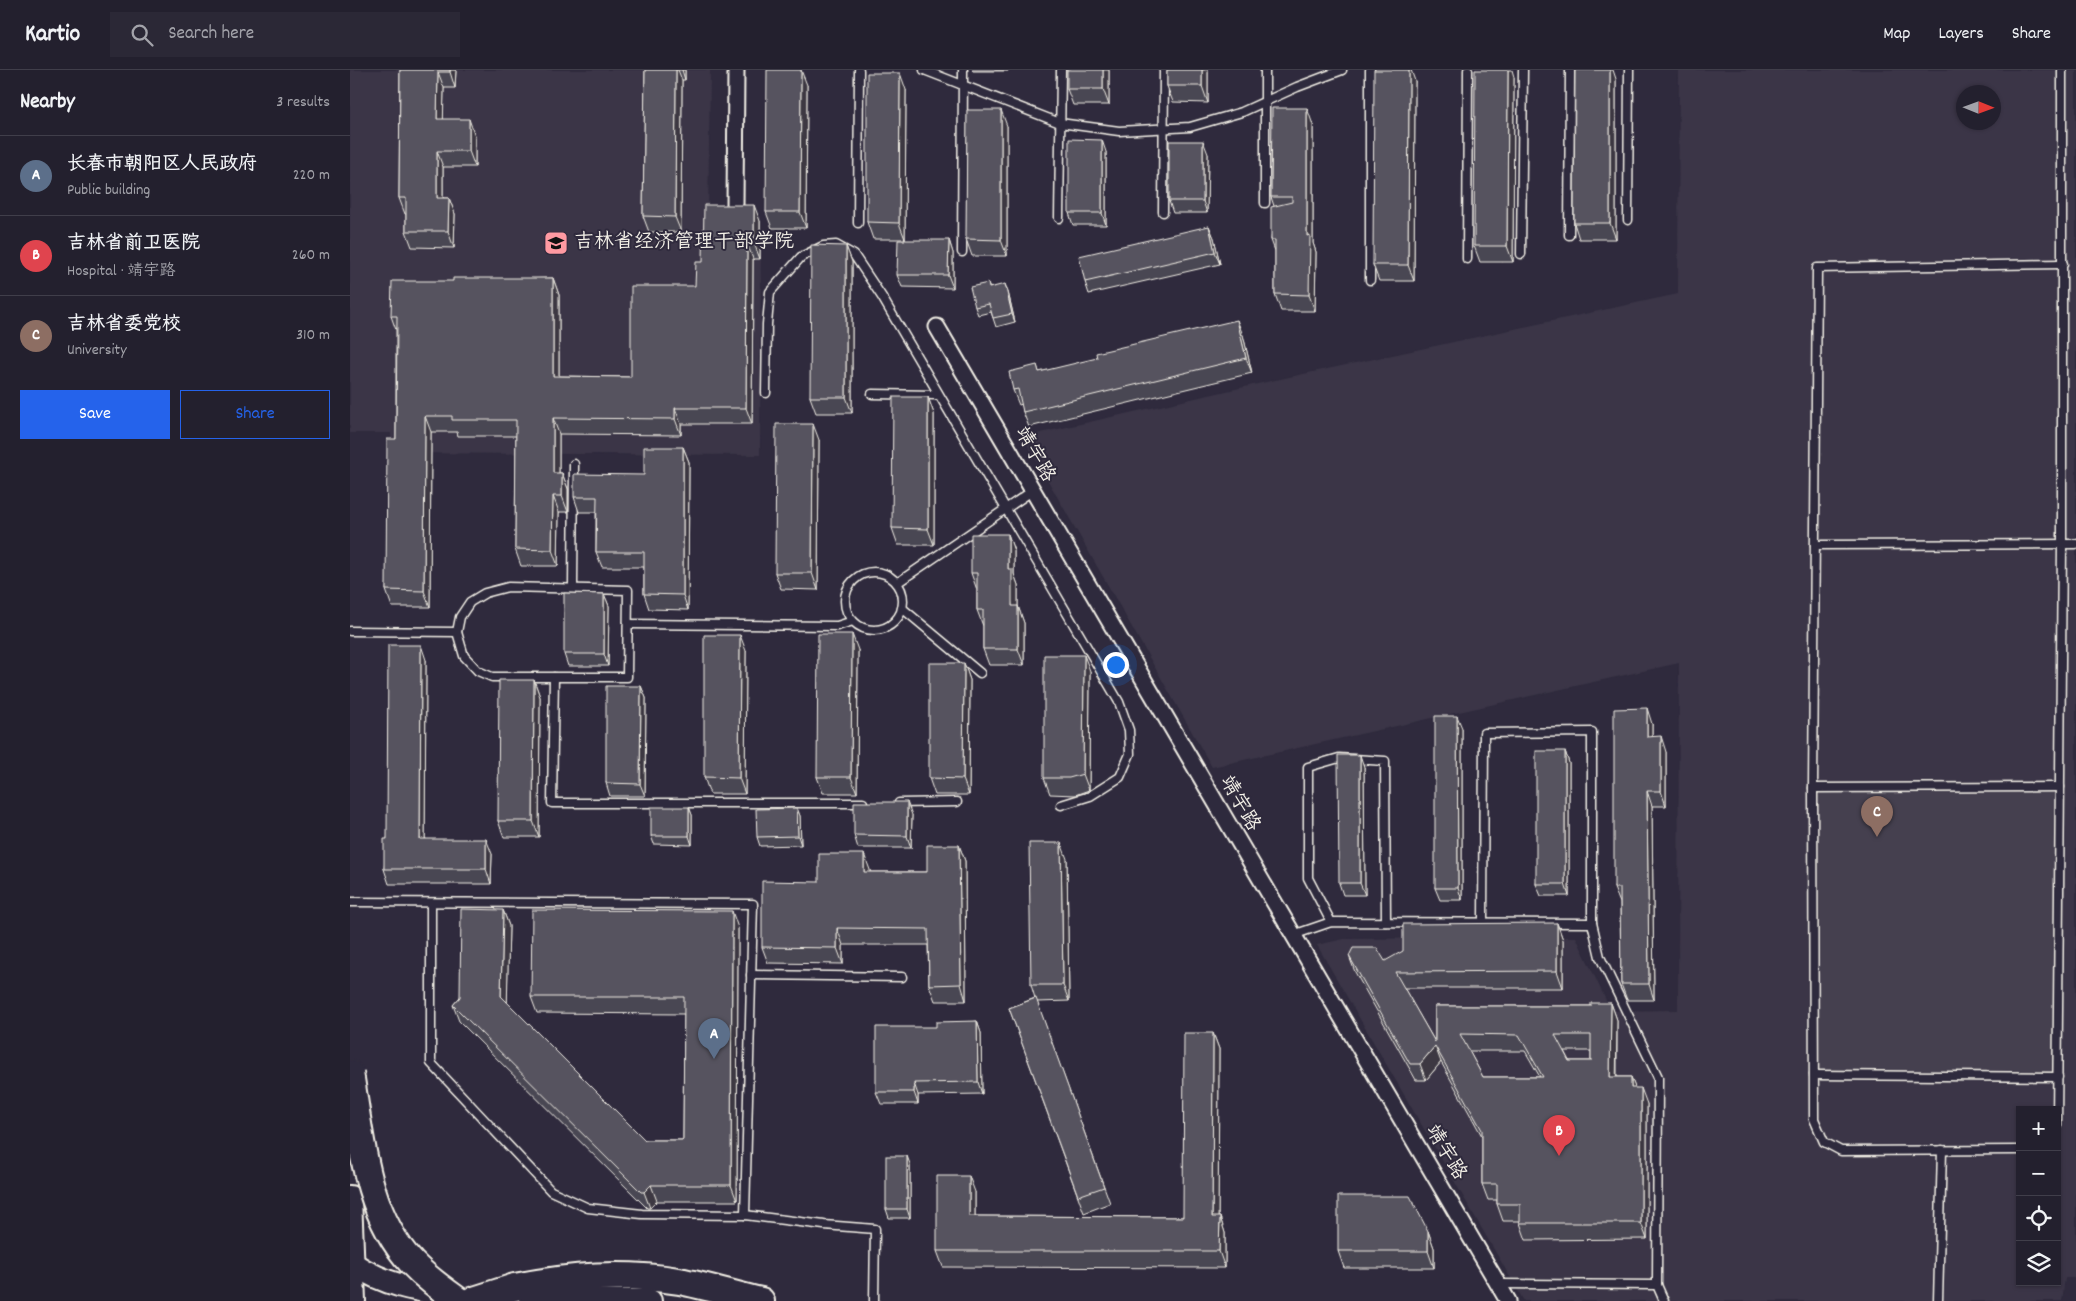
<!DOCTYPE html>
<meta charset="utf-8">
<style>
:root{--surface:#23202e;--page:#2b2836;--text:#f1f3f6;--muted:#a3a3aa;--line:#403e4a;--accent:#2563eb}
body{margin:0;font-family:Dekko,"LXGW WenKai TC",sans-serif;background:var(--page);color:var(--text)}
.controls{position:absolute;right:15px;bottom:15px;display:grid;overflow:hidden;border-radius:0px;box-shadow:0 1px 4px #0004}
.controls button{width:45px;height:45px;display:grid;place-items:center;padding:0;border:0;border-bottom:1px solid var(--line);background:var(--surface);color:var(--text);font:25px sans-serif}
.compass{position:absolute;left:1606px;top:15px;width:45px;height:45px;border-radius:50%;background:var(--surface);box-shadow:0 1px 4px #0004;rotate:91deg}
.you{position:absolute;left:765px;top:594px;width:18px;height:18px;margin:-12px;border:4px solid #fff;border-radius:50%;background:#1a73e8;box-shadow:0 0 0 8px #1a73e833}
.badge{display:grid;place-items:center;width:32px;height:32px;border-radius:50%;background:var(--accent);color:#fff;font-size:16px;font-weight:700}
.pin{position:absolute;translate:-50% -41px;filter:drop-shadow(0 1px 2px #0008)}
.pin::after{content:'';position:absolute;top:26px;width:18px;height:15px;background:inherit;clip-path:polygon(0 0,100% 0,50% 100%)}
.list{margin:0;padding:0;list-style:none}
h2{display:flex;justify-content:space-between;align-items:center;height:65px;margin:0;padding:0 20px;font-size:21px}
h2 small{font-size:16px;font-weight:400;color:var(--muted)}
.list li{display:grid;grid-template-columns:32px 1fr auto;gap:15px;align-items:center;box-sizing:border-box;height:80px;padding:0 20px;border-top:1px solid var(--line)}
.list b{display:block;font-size:19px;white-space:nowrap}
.list p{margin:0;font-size:16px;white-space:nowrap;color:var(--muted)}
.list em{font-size:16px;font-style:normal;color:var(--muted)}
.actions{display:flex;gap:10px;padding:15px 20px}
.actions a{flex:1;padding:11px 0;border:1px solid var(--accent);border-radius:0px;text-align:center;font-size:18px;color:var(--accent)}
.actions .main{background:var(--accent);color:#fff}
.icon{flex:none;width:28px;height:28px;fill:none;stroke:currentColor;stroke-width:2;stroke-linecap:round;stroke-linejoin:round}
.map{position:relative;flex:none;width:1726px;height:1231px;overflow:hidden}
header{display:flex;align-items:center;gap:30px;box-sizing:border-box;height:70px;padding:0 25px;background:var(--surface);border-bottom:1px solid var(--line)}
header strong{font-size:24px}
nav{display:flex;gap:28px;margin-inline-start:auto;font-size:18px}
.search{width:350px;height:45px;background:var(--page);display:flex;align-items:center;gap:12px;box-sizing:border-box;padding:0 18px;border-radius:0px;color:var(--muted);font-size:19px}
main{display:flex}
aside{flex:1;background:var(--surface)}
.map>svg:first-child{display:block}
.built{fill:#3b3647;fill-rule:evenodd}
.green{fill:#454050;stroke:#9c989c}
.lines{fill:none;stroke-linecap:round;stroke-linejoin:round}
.lane-casing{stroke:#f4f1e8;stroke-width:11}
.street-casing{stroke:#f4f1e8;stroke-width:19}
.primary-casing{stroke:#f4f1e8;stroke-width:26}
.highway-casing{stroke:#f4f1e8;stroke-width:30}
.lane{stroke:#2f2a3d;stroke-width:8}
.street{stroke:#2f2a3d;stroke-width:15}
.primary{stroke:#2f2a3d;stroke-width:22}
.highway{stroke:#2f2a3d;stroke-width:26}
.highway-bridge-casing{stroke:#f4f1e8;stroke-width:30;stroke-linecap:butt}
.highway-bridge{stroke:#2f2a3d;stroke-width:26}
.wall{fill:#4a4752;stroke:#f4f1e8;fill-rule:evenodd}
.shaded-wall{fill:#3c3942;stroke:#f4f1e8}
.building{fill:#56525f;stroke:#f4f1e8;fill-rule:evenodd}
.labels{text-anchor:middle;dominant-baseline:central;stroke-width:4;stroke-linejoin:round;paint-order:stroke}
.poi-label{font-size:20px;fill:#f4f1e8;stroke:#2f2a3d;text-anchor:start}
.street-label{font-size:20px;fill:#f4f1e8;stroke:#2f2a3d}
</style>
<header>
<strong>Kartio</strong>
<div class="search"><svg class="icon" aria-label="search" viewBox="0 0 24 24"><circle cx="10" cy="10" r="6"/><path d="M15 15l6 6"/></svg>Search here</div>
<nav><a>Map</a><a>Layers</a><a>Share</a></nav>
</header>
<main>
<aside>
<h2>Nearby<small>3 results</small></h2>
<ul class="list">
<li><span class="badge" style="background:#5c6f8a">A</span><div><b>长春市朝阳区人民政府</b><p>Public building</p></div><em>220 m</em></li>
<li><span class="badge" style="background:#e0444e">B</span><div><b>吉林省前卫医院</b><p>Hospital · 靖宇路</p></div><em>260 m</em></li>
<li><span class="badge" style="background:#8d6e63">C</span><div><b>吉林省委党校</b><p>University</p></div><em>310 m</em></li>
</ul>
<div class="actions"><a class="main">Save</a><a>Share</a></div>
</aside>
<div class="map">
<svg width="1726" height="1231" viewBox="0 0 1726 1231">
<rect width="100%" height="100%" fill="#2f2a3d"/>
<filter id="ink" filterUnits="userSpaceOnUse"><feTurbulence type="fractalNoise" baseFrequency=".02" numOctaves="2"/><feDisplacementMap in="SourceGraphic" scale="10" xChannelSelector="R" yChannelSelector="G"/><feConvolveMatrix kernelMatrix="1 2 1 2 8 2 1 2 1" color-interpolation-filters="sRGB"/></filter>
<g filter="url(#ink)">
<!-- built -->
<g class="built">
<path d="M0,0H360L358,146H411L410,385L41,383V363H0Z"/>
<path d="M1329,0H1726V1208H1715L1712,1231H1174L967,875L994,869L1226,867L1261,941L1328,940L1329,593L862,697L673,367L921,311L1328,224ZM1614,22H1644V52H1614ZM1670,1040H1707V1212H1670Z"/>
</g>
<!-- green -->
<path class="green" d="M1710,717L1708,1007L1464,1005L1463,718Z"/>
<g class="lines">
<!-- lane casing -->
<g class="lane-casing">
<g id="lane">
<path d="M574,0L710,53L769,61L840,57L892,42L947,17L992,0"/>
<path d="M915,0V133"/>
<path d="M813,142L814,0"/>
<path d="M709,148L711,0"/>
<path d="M1278,150L1279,0"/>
<path d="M508,153L509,0"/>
<path d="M1219,165L1220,0"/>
<path d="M612,182L613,0"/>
<path d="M1171,184L1173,0"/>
<path d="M1117,189L1118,0"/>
<path d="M1020,210V0"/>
<path d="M416,323L417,254L420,222L451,187L473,176L486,175L504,185L532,227L769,632L779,660L780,684L770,707L740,726L711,735"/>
<path d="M522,324L588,325"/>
<path d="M1465,475L1726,474"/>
<circle cx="524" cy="531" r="29"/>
<path d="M547,513L682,421"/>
<path d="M158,517L278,520L277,607H142L128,601L114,586L107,562L110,547L120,532L135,523Z"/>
<path d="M223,518L224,394"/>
<path d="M552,538L630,603"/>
<path d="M278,554L487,556L503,551"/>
<path d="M0,561L107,562"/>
<path d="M204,607L202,733H513"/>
<path d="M1463,718L1710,717"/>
<path d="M549,733L607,732"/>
<path d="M0,832L403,834L395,1145"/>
<path d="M81,833V993L201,1121L238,1138L292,1144L395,1145L474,1155L525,1159L524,1231"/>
<path d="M1133,851L1134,663L1242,662V853"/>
<path d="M981,852L958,808V697L989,688L1035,691L1036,852"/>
<path d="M943,865L981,852L1242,853L1250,887L1308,1007L1307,1215L1149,1214"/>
<path d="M401,905L552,907"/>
<path d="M1464,1005L1708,1007"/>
<path d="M1707,1055L1712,475V0"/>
<path d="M1670,1080L1491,1081L1474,1072L1464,1049L1463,718L1467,198L1713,194"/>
<path d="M1307,1215L1314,1231"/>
<path d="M1588,1231L1592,1080"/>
</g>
</g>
<!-- street casing -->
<g class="street-casing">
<g id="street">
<path d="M385,136L386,0"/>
<path d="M587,257L1158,1231"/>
</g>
</g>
<!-- primary casing -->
<g class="primary-casing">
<g id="primary">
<path d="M0,1127L4,1231"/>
<path d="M3,1194C37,1216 66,1220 104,1226"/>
<path d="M144,1230L195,1229L300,1231"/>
</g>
</g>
<!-- highway casing -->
<g class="highway-casing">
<path id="highway" d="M165,1217C221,1206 272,1202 329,1211C357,1216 384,1225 411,1231"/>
</g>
<!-- lane -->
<use href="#lane" class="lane"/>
<!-- street -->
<use href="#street" class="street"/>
<!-- primary -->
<use href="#primary" class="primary"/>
<!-- highway -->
<use href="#highway" class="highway"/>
<!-- highway-bridge casing -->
<g class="highway-bridge-casing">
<g id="highway-bridge">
<path d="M0,1003C11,1067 15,1143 62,1193C76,1208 92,1219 109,1231"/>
<path d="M121,1231L165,1217"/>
</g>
</g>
<!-- highway-bridge -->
<use href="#highway-bridge" class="highway-bridge"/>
</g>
<!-- wall -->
<g class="wall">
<path d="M50,0H106L105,18H94L93,49L125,66V97H93V128H99L105,144L104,178L62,177L56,161V144H55L49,128Z"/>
<path d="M295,0H335V10H332L331,162H299L293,146Z"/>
<path d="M622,0H658V1H623Z"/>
<path d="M759,0V35H723L717,19Z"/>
<path d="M817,0H858V33L823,32L817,16Z"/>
<path d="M1164,7L1163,192H1130L1124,176Z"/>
<path d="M1266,9V169H1229L1224,153Z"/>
<path d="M1065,11L1064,211H1029L1023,195Z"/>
<path d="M457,15L456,158H422L416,142Z"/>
<path d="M556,20L555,169H523L517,152Z"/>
<path d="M963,55V173L966,182L965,241H931L925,224V181L921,170L924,136L921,127Z"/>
<path d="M657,56V186H622L616,169Z"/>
<path d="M756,82V155H723L719,143Z"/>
<path d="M858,84L857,143H823L819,131Z"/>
<path d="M410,151V189H403L402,354H331V365L209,364V403H212L218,419V442H209L208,496H171L165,479L166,366H108L107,362H81L80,537H42L36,520L46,369V260L41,246L103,211L203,208L209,225V306L281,307L345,216L353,192Z"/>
<path d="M859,156L864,168L870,194L739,224L735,212Z"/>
<path d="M599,170L603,183V218L552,217L547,205Z"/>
<path d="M496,176L502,192V343H466L460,327Z"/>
<path d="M638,213L639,217L658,222L665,252L646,257L641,242L628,245L625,237Z"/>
<path d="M893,265L902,303L679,357L673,342L672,334L669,335L663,320L687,295L689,302Z"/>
<path d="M578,327L584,344V475H548L542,458Z"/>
<path d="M469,370L468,520L431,519L425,503Z"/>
<path d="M333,377L339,392L338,540L299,539L294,524V497H252L246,482V442H229L224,427L294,405Z"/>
<path d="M658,464L664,481V504L668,515V536L674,553V595H639L633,579V556L627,540V520L621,503Z"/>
<path d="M254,524L259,536L258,596H218L214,584Z"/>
<path d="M508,580L507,723H473L467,707Z"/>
<path d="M396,581L395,724H360L354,707Z"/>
<path d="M76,590L75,769L142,784L141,814H39L34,799L37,769Z"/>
<path d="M614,593L620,610L619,725H585L579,708Z"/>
<path d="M740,601L739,720L725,725L700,724L694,708Z"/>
<path d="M184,610L190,627L189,767H154L148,751Z"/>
<path d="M291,616L296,628L295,726H260L256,713Z"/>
<path d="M1302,654V667L1316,682V736H1302L1304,930H1277L1271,914L1270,833L1264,818Z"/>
<path d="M1112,658V830H1090L1085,818Z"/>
<path d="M1215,681L1219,693V826H1191L1186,814Z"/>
<path d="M1014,697L1015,825H993L989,813Z"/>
<path d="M339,737L342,745V775L304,774L301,766Z"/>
<path d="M447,738L450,746L451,775L410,776L407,767Z"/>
<path d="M562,745L561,778H508L504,765Z"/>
<path d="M609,775L615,791L616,931H585L579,915L578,875H493V894L418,893L412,877L469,812L520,800V802H577Z"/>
<path d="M717,789L719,931L687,932L760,1133L734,1143L659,938L685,928L681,915Z"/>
<path d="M153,840L159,856L157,932L295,1070H333L334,944L187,943L181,927L388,858L387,1131H307L300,1138H297L109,951L103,935L110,927Z"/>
<path d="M1207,853L1213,870V918H1054L1085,972V936H1241L1261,933L1267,950V1007H1281L1285,1018L1297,1034V1169L1176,1170L1170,1153V1151H1153L1147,1134V1130H1138L1132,1114V1066L1091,992L1076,1010H1066L1005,902L999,886L1035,891ZM1119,981H1175L1190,1007H1133ZM1214,981H1241V991H1219Z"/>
<path d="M627,951L631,963L632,1024L568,1025V1034H531L526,1022L586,957Z"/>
<path d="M863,963L869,979L868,1147H870L875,1163V1198L593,1197L587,1181L625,1122V1146L833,1147Z"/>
<path d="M560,1094V1148H539L536,1139Z"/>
<path d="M1078,1161L1084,1178V1198H994L988,1181Z"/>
</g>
<!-- shaded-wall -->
<g class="shaded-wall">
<path d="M100,0H106L105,18L100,2Z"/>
<path d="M326,0H328L332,10L331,162L325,147Z"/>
<path d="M332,0H335V10Z"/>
<path d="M451,0L457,15L456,158L450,142Z"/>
<path d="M753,0H759V35L753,19Z"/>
<path d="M852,0H858V33L852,16Z"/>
<path d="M1059,0H1061L1065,11L1064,211L1058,195Z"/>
<path d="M1158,0H1162L1164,7L1163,192L1157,176Z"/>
<path d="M1260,0H1263L1266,9V169L1260,153Z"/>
<path d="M88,2L94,18L93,65L87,49Z"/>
<path d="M550,3L556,20L555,169L549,153Z"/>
<path d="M957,38L963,55V173L966,182L965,241L959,225L957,166Z"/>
<path d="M651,40L657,56V186L651,170Z"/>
<path d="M119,49L125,66V97L119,81Z"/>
<path d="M752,70L756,82V155L752,143Z"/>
<path d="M853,71L858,84L857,143L853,131Z"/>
<path d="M87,81L93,97V144L87,128Z"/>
<path d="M99,128L105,144L104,178L98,161Z"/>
<path d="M404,135L410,151V189L404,173Z"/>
<path d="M859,156L864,168L870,194L865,182Z"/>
<path d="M599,170L603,183V218L598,205Z"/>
<path d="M397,173L403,189L402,354L396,338Z"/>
<path d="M496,176L502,192V343L496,327Z"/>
<path d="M203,208L209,225V323L203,306Z"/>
<path d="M655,214L658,222L665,252L662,244Z"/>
<path d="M887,250L893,265L902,303L896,288Z"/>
<path d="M578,327L584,344V475L578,459Z"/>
<path d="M325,338L331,354V365L325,349Z"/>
<path d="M75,346L81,362L80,537L74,521Z"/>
<path d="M203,348L209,364V419L203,403Z"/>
<path d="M463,354L469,370L468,520L462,503Z"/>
<path d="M333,377L339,392L338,540L333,525Z"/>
<path d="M212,403L218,419V442L212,426Z"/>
<path d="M203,426L209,442L208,496L202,480Z"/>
<path d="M658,464L664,481V504L668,515V553L662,536L658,499Z"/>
<path d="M254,524L259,536L258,596L254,584Z"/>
<path d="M668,536L674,553V595L668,579Z"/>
<path d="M502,564L508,580L507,723L501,707Z"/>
<path d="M390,565L396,581L395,724L389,708Z"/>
<path d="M71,575L76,590L75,784L70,769Z"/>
<path d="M734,585L740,601L739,720L733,704Z"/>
<path d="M614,593L620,610L619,725L613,709Z"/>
<path d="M184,610L190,627L189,767L183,751Z"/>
<path d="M291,616L296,628L295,726L290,714Z"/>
<path d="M1297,638L1302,654V682L1297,667Z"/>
<path d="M1107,646L1112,658V830L1108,818Z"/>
<path d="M1311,666L1316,682V736L1311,721Z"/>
<path d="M1215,681L1219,693V826L1215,814Z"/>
<path d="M1010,685L1014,697L1015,825L1010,813Z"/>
<path d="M1297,721L1302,736L1304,930L1299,914Z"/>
<path d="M557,732L562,745L561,778L557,766Z"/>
<path d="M339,737L342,745V775L339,766Z"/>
<path d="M447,738L450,746L451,775L448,766Z"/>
<path d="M136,769L142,784L141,814L136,799Z"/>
<path d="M711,773L717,789L719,931L713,915Z"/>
<path d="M609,775L615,791L616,931L611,914Z"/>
<path d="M514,784L520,800V818L514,802Z"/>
<path d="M153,840L159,856L157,943L151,926Z"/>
<path d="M382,841L388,858L387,1131L381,1115Z"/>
<path d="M1207,853L1213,870V918L1207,901Z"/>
<path d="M487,858L493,875V894L487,878Z"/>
<path d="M1261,933L1267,950L1266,1024L1260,1007Z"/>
<path d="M627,951L631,963L632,1024L628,1012Z"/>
<path d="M863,963L869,979L868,1163L862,1147Z"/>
<path d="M1085,976L1091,992L1076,1010L1070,994Z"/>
<path d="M1281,1007L1287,1023L1281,1018Z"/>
<path d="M564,1013L568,1025V1034L564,1022Z"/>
<path d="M1291,1018L1297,1034V1169L1291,1153Z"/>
<path d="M557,1086L560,1094V1148L557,1139Z"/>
<path d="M619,1106L625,1122V1162L619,1146Z"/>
<path d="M301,1115L307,1131L300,1138L294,1122Z"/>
<path d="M870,1147L875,1163V1198L869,1181Z"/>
<path d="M1078,1161L1084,1178V1198L1078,1181Z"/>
</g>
<!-- building -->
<g class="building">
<path d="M50,0H100V2H88L87,49H119V81H87V128H99L98,161H56V128H49Z"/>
<path d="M295,0H326L325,147L293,146Z"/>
<path d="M417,0H451L450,142H416Z"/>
<rect x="717" y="0" width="36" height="19"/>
<rect x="817" y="0" width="35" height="16"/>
<path d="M1024,0H1059L1058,195H1023Z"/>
<path d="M1125,0H1158L1157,176H1124Z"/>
<path d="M1225,0H1260V153H1224Z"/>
<path d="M517,3H550L549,153L517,152Z"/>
<path d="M922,38H957V166L960,165L959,225L925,224V170H921V137L942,132V127H921Z"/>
<path d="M617,40H651V170L616,169Z"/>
<path d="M719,69L752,70V143H719Z"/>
<rect x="819" y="71" width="34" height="60"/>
<path d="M354,135H404V173H397L396,338H325V349L203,348V403H212V426H203L202,480L165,479L166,350H102V346H75L74,521L36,520L37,369H46L47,246H41L42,211H103V208H203V306L281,307V216H345L346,192H353Z"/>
<path d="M859,156L865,182L735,212L729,186Z"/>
<path d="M548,170H599L598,205H547Z"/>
<path d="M461,175L496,176V327H460Z"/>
<path d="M638,213L639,218L655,214L662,244L643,248L639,234L625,237L620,217Z"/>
<path d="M887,250L896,288L673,342L668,319L663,320L659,302L687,295L689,302L747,288L746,283Z"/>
<path d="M543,327H578V459L542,458Z"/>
<path d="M426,354H463L462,503H425Z"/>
<path d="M294,377H333V525L294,524V482H246L247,427H224V404L294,405Z"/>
<path d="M621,464H658V499H662V536H668V579H633V540H627V503H621Z"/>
<path d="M214,523L254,524V584H214Z"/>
<path d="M468,564H502L501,707H467Z"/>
<path d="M354,565H390L389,708L354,707Z"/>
<path d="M38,575H71L70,769H136V799H34V769H37Z"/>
<path d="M694,585H734L733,704L719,708H694Z"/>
<path d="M579,593H614L613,709L579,708Z"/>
<path d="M149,610H184L183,751H148Z"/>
<path d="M256,616H291L290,714L256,713Z"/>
<path d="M1297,638V667L1311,666V721H1297L1299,914H1271L1270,818H1264V639Z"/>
<path d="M1085,646H1107L1108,818H1085Z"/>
<rect x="1186" y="681" width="29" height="133"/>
<path d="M988,685H1010V813H989Z"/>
<path d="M504,732H557V766L504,765Z"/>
<rect x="301" y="737" width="38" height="29"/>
<path d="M447,738L448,766L407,767L406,739Z"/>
<path d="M679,773H711L713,915H681Z"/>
<path d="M577,775H609L611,914L579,915L578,859L487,858V878L412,877V811L469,812V784H514V802H577Z"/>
<path d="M111,839L153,840L151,926L295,1070H333L334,927H181L182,840L382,841L381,1115H301L294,1122H291L103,935L110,927Z"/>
<path d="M1207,853V901L1045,902L1085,972V936H1241V933H1261L1260,1007H1281V1018H1291V1153H1170V1134H1147V1114H1132V1060L1085,976L1070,994H1060L999,886L1003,878H1027L1035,891L1053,881V854ZM1110,964L1169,965L1193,1007H1133ZM1205,965H1241V991H1219Z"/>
<path d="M686,928L754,1117L728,1126L659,938Z"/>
<path d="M627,951L628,1012L564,1013V1022H526V957H586V952Z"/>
<path d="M834,963H863L862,1147H870L869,1181H587V1106H619V1146L833,1147Z"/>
<rect x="536" y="1086" width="21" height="53"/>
<path d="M988,1126H1060L1078,1161V1181H988Z"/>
</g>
</g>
<!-- icons -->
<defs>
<g id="university-square" transform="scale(1.25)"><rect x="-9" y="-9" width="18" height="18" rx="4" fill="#ff9aa2" stroke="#2f2a3d"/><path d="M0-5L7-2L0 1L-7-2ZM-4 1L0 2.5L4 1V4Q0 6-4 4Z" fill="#111"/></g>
</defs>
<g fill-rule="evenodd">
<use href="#university-square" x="206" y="173"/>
</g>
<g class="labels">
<!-- poi labels -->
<g class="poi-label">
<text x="224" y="173">吉林省经济管理干部学院</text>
</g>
<!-- street labels -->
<g class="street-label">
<text transform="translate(684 385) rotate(60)">靖宇路</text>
<text transform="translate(889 734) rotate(60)">靖宇路</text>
<text transform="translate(1095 1083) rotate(59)">靖宇路</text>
</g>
</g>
</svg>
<div class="controls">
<button>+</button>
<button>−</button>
<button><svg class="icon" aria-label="locate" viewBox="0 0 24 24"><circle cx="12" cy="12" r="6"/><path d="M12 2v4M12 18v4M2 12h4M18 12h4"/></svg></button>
<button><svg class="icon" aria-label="layers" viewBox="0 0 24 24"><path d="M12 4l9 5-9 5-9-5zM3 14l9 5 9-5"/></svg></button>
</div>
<svg class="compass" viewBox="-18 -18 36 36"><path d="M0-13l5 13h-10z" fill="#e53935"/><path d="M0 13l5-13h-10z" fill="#a3a3aa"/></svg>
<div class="you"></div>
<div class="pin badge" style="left:364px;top:989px;background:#5c6f8a">A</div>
<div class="pin badge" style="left:1209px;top:1086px;background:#e0444e">B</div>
<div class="pin badge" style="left:1527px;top:767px;background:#8d6e63">C</div>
</div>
</main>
